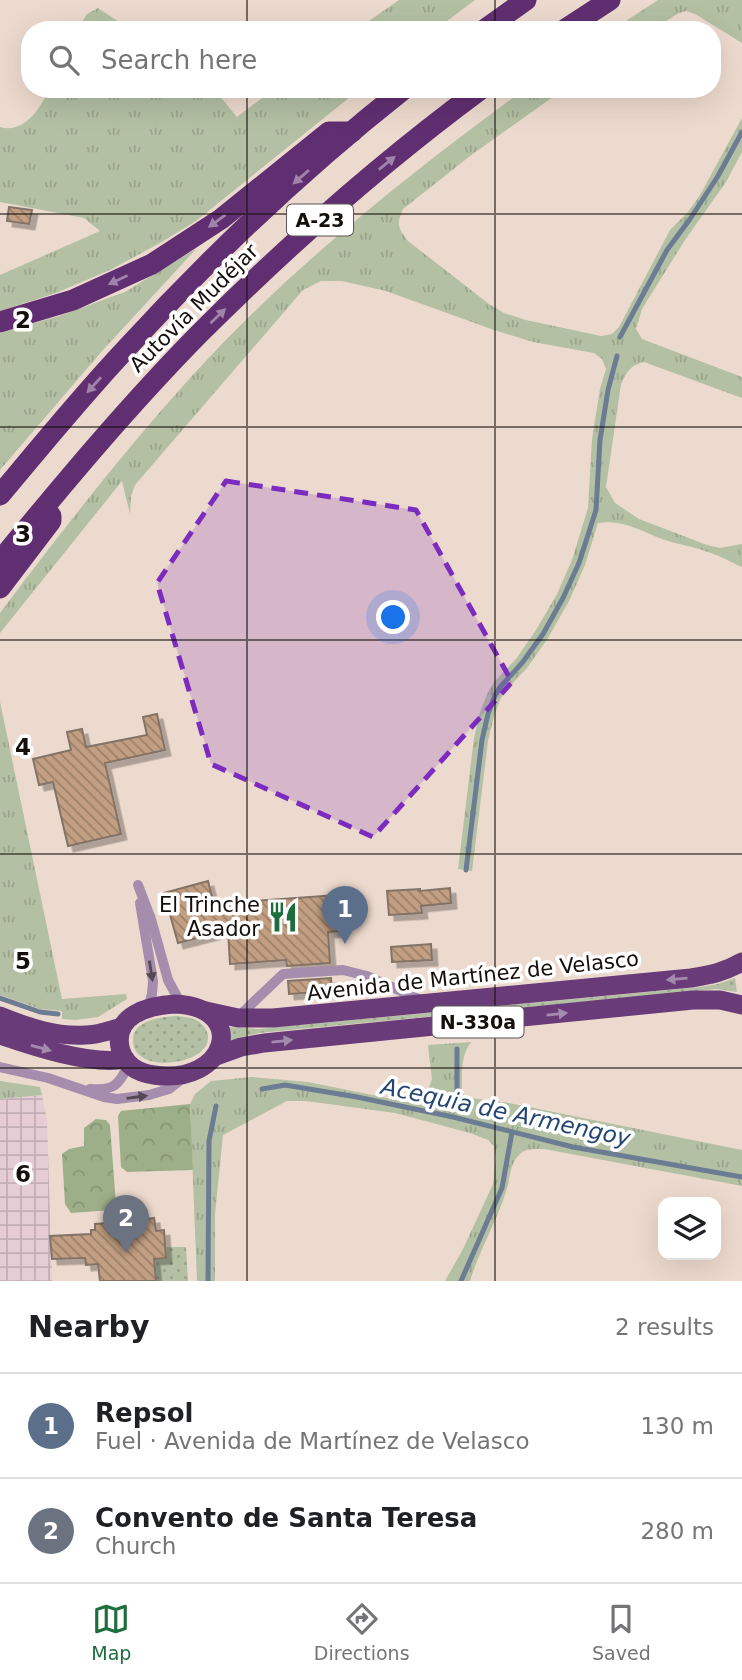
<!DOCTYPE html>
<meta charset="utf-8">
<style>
:root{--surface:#fff;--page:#f2f2f2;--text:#202124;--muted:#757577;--line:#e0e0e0;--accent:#1e6d3d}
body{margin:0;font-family:"DejaVu Sans",sans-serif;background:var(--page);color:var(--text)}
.controls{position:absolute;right:21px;bottom:21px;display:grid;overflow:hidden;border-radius:14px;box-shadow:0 7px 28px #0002}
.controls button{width:63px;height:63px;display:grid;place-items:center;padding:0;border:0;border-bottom:2px solid var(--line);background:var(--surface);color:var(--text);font:35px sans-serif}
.you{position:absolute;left:394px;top:618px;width:24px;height:24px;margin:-18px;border:5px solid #fff;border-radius:50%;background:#1a73e8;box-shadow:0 0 0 10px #1a73e833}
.badge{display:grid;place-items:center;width:46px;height:46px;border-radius:50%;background:var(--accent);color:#fff;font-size:23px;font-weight:700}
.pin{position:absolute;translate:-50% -58px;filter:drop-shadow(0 2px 4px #0008)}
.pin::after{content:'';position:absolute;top:37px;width:24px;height:21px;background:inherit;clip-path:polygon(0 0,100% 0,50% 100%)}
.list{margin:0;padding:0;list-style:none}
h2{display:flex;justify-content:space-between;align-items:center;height:91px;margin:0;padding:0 28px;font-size:30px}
h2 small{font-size:23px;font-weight:400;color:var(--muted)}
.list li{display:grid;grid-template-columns:46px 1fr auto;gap:21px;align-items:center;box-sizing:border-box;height:105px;padding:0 28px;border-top:2px solid var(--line)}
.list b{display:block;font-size:26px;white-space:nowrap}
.list p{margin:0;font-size:23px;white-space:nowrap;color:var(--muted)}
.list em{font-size:23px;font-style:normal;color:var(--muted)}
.icon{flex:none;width:38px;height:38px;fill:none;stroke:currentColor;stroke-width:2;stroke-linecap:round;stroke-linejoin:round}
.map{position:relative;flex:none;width:742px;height:1281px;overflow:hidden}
.search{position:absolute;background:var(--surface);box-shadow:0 7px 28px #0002;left:21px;right:21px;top:21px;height:77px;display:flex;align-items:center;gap:18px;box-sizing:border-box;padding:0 24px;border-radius:28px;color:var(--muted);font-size:26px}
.sheet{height:301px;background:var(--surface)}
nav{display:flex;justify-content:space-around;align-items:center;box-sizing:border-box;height:98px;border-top:2px solid var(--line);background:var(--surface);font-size:19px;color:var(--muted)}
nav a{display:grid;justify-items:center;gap:4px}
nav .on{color:var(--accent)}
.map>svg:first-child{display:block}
.industrial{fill:url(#industrial-grid)}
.grass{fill:url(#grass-tufts)}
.forest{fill:url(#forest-crowns)}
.garden{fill:url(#garden-dots)}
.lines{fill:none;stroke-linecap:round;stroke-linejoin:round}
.stream{stroke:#6c7c93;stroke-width:5}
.building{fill:url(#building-back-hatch);stroke:#837366;stroke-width:2;filter:url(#shadow)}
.service{stroke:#a48dad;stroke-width:10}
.trunk{stroke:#693c79;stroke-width:19}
.motorway{stroke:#602f71;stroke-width:21}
.oneway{fill:#a082aa}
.oneway2{fill:#554854}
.oneway3{fill:#a58aaf}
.marked{fill:#7b2cbf;fill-opacity:0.2;stroke:#7b2cbf;stroke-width:5;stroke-dasharray:14 9;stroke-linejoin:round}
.grid{fill:none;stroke:#150f0b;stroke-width:2;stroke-opacity:0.55}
.labels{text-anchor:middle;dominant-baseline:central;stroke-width:7;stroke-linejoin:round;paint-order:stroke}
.shield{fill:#fff;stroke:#5b5754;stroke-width:2}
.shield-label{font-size:19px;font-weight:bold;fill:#150f0b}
.street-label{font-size:21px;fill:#150f0b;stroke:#fff}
.poi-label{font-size:21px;fill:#150f0b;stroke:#fff;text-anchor:end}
.water-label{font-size:23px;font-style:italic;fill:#234573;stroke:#fff}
.grid-label{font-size:23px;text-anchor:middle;font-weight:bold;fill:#150f0b;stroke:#fff;stroke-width:7;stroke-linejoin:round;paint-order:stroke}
</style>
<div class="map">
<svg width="742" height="1281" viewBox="0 0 742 1281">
<defs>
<pattern id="industrial-grid" width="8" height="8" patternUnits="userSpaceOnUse" patternTransform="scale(1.75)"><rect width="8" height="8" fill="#e6cdd5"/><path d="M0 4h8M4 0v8" fill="none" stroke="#c4afb6"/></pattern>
<pattern id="grass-tufts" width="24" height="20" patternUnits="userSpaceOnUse" patternTransform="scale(1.75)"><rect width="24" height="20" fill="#b3c0a3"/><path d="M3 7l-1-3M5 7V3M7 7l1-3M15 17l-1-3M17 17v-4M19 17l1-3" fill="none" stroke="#99a48b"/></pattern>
<pattern id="forest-crowns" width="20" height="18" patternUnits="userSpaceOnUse" patternTransform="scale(1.75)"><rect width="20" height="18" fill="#9daf88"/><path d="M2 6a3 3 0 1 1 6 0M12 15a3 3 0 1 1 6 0" fill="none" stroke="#869574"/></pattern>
<pattern id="garden-dots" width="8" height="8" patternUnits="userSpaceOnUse" patternTransform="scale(1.75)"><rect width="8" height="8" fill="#b3c0a3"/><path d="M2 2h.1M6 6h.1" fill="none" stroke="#99a48b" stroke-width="1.8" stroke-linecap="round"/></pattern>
<pattern id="building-back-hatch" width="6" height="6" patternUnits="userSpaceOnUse" patternTransform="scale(1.75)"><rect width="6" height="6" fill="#c29f82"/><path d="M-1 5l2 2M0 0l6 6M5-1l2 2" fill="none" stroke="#9c8069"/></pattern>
<filter id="shadow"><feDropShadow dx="5.5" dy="5.5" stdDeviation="0" flood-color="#0004"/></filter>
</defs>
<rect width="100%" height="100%" fill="#eddace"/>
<!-- industrial -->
<path class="industrial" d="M42,1095L47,1119L52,1281H0V1099Z"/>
<!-- grass -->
<g class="grass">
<path d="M399,0H475L435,30H356Z"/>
<path d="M658,0H742V43L695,14L686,11L677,14L653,30H612Z"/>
<path d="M98,8L131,30H77L87,14Z"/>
<path d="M49,89H214L237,117L274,89H360L196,221L160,243L110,270L56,293L0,311V275L100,231L84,218L0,202V127C24,134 41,108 49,89Z"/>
<path d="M525,89H564L470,156L403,209C396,225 398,228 408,241L489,304L504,313L526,320L601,336L612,334L619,327L670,230L688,212L700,195L742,118V152L726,182L685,240L642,309L636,329L642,339L742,377V398L644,362C629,366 628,371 621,384L606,487L615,503L639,519L707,545L720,548L742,544V567C729,561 716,554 702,550C690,546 677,544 665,540C641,532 625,519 598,523L585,565L569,601L548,638L527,668L506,690L501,698L494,716L488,741L472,871L458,869L474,738L480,712L488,692L494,682L516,659L536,630L557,594L572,560L588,508L592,439L600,389L606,369L602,359L594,353L533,342L494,330L386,291L342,281H321L303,290L135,485L131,496L130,514L122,481L0,633V613C61,532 123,452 191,377C289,269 407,175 525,89Z"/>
<path d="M197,248L103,350L0,470V333L59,316L125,292Z"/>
<path d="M0,702L62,999L126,994L127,999L98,1017L76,1020L62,1019V1011L40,1009L0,995Z"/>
<path d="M471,1042C460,1057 462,1075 462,1094L471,1098L509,1103L742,1150V1186L544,1149C534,1149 525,1148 519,1155C511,1162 510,1175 508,1185C499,1218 480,1248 470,1281H445L463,1249L493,1184L496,1157L494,1146L488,1140L470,1133L395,1113L306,1101H287L223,1135L215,1214V1281H197L190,1104L195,1094L211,1081L252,1077L308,1082L422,1105L432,1079L428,1045Z"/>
<path d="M0,1081L40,1087L42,1095L0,1099Z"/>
</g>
<!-- forest -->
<g class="forest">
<path d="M190,1104L193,1170L127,1172L121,1167L118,1116L121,1111Z"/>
<path d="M96,1119L106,1120L110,1125L116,1205L112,1210L71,1213L65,1204L62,1154L69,1149L84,1146V1128Z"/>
</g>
<!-- garden -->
<g class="garden">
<path d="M735,978L737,992L716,989L259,1033L238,1038L228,1043L227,1027L258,1029L700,987L718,984Z"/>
<path d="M176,1016C187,1017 199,1018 205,1028C226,1063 132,1079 133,1040C133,1020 161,1017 176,1016Z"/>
<path d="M166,1247H186L188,1281H156L154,1259L166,1258Z"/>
</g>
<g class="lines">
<!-- stream -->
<g class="stream">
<path d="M620,337L667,250L690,219L718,176L742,132"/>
<path d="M466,870L482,740L488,714L495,695L501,686L522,663L543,634L563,598L579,563L596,510L600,440L608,390L617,356"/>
<path d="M0,998L40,1012L58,1014"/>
<path d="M262,1089L285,1085L357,1097L453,1117L573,1147L742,1177"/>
<path d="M457,1093V1049"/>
<path d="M208,1281L209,1141L216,1106"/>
<path d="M461,1281L502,1188L512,1132"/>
</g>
</g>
<!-- building -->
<g class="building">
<path d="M9,207L32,210L29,224L7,221Z"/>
<path d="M157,714L165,750L105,763L121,834L68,846L53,782L39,785L33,759L71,750L67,732L82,729L86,747L147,735L143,717Z"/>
<path d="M208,881L214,904L337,895L339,931L328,932L330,963L287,966L286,960L230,964L228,930L178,943L164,893Z"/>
<path d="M450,888L451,903L421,906L422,913L389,915L387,891L420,889V891Z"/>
<path d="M431,944L432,960L392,962L391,947Z"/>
<path d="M331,978L332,991L289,994L288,981Z"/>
<path d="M154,1218L156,1231L164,1230L166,1258L154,1259L156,1281H100L98,1264L86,1265L85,1258L52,1259L50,1236L91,1234V1230H95V1224L109,1223V1233L140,1230V1220Z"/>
</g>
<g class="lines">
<!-- service -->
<g class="service">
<path d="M138,885L151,919L168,980L181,1004"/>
<path d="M140,903L153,981L152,994L148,1008"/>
<path d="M239,1016L283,974L343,970L367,976L421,1000"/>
<path d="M0,1067L48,1078L104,1097L117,1099L149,1095L169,1089L183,1078"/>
<path d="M90,1089C114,1091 119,1085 129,1064"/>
</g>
<!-- trunk -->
<g class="trunk">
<path d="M176,1004C250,1008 227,1086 154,1075C139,1073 126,1066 121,1051C110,1015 150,1005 176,1004Z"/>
<path d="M206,1011L238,1018H273L691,978C710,975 725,972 742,962"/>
<path d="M0,1016C27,1027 56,1037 85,1035C98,1035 110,1030 122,1027"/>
<path d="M0,1035C32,1046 92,1066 125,1059"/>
<path d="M216,1056L241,1047L264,1043L693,1000H720L742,1005"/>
</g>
<!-- motorway -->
<g class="motorway">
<path d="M484,30L526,0"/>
<path d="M564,30L610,0"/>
<path d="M0,322L73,300L152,264L221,219L329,132H352"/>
<path d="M0,495C41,446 81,397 125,350C211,256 304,168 404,89"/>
<path d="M0,561C64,483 129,405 200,333C288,245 381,163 481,89"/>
<path d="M0,588L51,521V516"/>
</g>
</g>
<!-- one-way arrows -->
<defs><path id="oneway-solid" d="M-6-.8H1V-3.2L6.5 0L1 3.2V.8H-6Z" transform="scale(1.75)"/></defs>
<g class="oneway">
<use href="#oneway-solid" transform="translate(387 163) rotate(-39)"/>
<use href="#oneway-solid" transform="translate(301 177) rotate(139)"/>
<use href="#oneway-solid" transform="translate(217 221) rotate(144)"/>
<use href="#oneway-solid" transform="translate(118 280) rotate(155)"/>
<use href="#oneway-solid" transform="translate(218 316) rotate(-44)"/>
<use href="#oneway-solid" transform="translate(94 385) rotate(132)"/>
</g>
<g class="oneway2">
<use href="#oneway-solid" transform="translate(151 971) rotate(81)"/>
<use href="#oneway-solid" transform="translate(137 1097) rotate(-8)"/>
</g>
<g class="oneway3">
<use href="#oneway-solid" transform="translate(677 979) rotate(175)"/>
<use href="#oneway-solid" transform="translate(557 1014) rotate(-6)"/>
<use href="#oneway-solid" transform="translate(282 1041) rotate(-6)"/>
<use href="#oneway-solid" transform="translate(41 1048) rotate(15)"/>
</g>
<!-- marked area -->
<path class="marked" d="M226,481L416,510L512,682L373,837L211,764L157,583Z"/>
<!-- grid -->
<path class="grid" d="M247,0V30M495,0V30M247,89V1281M495,89V1281M0,214H742M0,427H742M0,640H742M0,854H742M0,1068H742"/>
<!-- icons -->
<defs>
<g id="restaurant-bare" transform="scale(2.415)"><path d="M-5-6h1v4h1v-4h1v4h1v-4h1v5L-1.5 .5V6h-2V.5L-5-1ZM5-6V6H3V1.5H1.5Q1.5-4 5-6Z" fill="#1e6d3d" stroke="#fff" stroke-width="2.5" paint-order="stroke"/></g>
</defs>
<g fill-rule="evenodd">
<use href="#restaurant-bare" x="283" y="917"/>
</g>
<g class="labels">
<!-- shield labels -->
<g class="shield">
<rect x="287" y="204.5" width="66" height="31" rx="5"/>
<rect x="432.5" y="1006.5" width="91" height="31" rx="5"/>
</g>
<g class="shield-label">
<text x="320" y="220">A-23</text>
<text x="478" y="1022">N-330a</text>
</g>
<!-- street labels -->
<g class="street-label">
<text transform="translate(194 308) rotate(-45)">Autovía Mudéjar</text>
<text transform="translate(473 976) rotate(-6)">Avenida de Martínez de Velasco</text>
</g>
<!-- poi labels -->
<g class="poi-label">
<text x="260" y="905">El Trinche<tspan x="260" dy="24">Asador</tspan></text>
</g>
<!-- water labels -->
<g class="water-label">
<text transform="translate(506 1112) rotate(12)">Acequia de Armengoy</text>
</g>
</g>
<g class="grid-label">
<text x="23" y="328">2</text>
<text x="23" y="542">3</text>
<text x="23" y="755">4</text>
<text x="23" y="969">5</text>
<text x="23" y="1182">6</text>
</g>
</svg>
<div class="controls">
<button><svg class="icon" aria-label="layers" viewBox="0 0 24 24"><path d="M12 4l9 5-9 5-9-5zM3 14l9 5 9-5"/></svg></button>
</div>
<div class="you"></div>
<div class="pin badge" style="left:345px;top:944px;background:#5c6f8a">1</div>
<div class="pin badge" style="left:126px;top:1253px;background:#6b7280">2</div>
<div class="search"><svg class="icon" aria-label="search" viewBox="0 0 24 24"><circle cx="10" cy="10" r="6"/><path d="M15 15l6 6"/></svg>Search here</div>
</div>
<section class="sheet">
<h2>Nearby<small>2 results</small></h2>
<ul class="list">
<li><span class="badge" style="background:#5c6f8a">1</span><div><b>Repsol</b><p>Fuel · Avenida de Martínez de Velasco</p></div><em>130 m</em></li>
<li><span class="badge" style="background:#6b7280">2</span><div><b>Convento de Santa Teresa</b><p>Church</p></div><em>280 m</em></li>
</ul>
</section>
<nav>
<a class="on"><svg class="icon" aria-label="map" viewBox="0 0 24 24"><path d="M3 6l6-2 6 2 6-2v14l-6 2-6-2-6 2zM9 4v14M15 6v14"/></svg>Map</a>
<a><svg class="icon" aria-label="directions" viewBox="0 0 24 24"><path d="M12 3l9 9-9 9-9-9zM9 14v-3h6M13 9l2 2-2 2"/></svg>Directions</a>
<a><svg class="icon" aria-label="saved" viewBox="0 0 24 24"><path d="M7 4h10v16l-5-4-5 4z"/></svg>Saved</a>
</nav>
